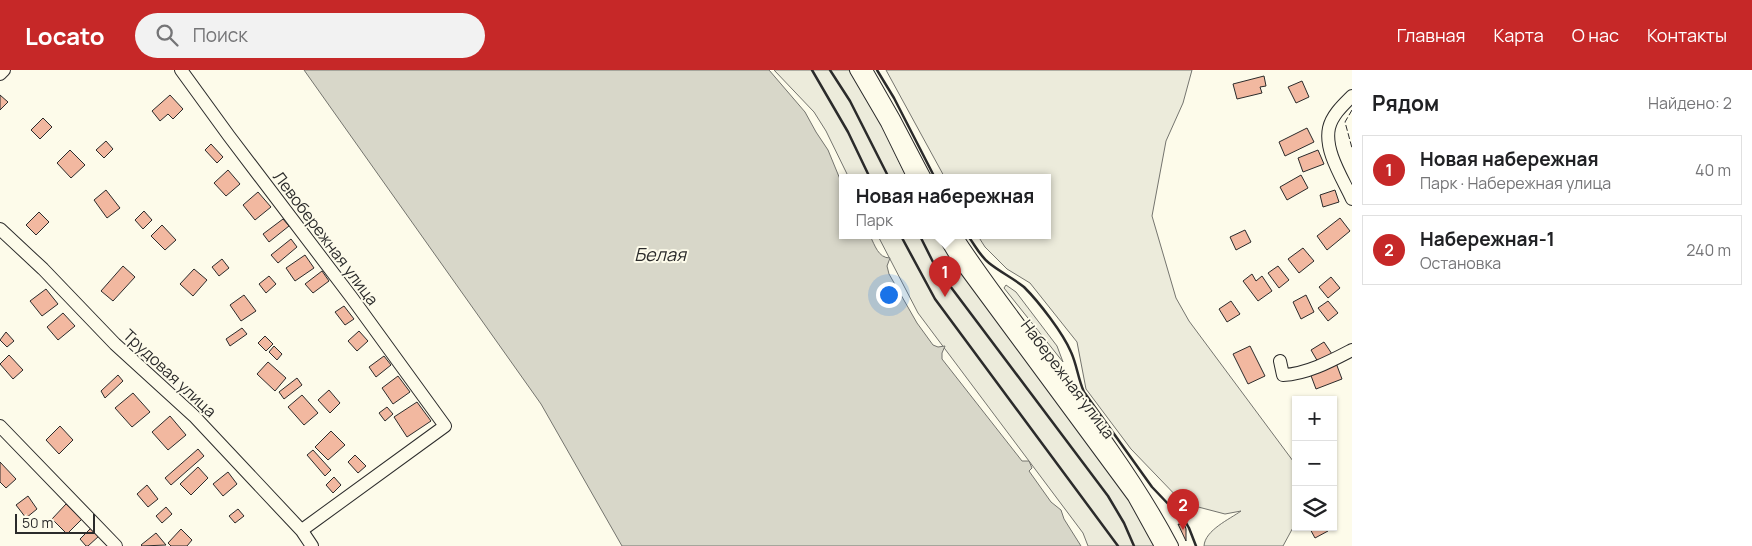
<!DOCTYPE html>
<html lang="ru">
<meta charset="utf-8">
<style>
:root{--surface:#fff;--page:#f2f2f2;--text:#202124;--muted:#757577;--line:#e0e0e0;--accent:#c62828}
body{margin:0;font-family:Manrope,sans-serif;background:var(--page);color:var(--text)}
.controls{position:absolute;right:15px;bottom:15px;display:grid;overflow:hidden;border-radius:0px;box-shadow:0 1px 4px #0004}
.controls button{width:45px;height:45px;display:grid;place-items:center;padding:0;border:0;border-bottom:1px solid var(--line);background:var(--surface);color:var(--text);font:25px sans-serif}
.scale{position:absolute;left:15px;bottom:12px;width:80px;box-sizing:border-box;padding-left:5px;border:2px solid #2b2b2b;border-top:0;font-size:14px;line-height:18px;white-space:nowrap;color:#2b2b2b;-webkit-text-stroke:4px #fdfbea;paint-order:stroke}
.you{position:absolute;left:888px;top:224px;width:18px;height:18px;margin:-12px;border:4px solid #fff;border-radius:50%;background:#1a73e8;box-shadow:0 0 0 8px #1a73e833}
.badge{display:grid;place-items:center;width:32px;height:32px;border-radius:50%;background:var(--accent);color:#fff;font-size:16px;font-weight:700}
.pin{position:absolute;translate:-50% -41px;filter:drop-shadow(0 1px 2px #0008)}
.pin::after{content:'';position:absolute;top:26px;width:18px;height:15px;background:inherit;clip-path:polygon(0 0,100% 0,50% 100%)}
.popup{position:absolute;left:839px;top:104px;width:212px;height:65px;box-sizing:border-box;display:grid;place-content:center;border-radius:0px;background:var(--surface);filter:drop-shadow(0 1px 4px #0005);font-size:16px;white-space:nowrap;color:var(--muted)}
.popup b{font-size:19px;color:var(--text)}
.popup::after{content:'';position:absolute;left:50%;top:100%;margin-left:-10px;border:10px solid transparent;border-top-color:var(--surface)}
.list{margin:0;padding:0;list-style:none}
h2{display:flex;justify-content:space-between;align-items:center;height:65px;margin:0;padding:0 20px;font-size:21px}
h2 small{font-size:16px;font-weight:400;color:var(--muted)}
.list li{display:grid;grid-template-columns:32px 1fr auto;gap:15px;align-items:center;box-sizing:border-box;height:70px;margin:0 10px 10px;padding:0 10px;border:1px solid var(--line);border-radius:0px}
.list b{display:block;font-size:19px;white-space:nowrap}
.list p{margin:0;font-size:16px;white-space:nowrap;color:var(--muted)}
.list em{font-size:16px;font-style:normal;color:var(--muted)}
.icon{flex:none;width:28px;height:28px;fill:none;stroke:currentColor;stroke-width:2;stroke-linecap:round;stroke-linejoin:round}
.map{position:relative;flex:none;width:1352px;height:476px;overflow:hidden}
header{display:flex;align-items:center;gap:30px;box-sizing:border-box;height:70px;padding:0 25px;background:var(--accent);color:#fff}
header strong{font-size:24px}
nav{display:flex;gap:28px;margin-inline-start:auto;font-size:18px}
.search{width:350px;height:45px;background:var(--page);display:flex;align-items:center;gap:12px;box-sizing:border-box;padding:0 18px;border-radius:28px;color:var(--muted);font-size:19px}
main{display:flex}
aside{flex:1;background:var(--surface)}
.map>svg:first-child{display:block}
.green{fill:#ecebdb;stroke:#74746e}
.water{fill:#d8d7c9;stroke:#74746e}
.building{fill:#f2b8a0;stroke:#2b2b2b}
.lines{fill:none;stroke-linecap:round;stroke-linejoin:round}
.minor-casing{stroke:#2b2b2b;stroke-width:14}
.minor{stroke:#fdfbea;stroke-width:12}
.fence{stroke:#2b2b2b;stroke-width:1;stroke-dasharray:6 2.5;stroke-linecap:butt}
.wall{stroke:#2b2b2b;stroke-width:2.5}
.labels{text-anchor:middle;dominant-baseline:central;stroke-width:4;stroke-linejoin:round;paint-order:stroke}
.street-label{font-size:16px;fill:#2b2b2b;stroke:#fdfbea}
.water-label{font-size:18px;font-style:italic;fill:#2b2b2b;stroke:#fdfbea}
</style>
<header>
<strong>Locato</strong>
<div class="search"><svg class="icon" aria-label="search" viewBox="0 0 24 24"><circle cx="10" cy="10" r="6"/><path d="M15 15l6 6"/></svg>Поиск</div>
<nav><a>Главная</a><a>Карта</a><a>О нас</a><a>Контакты</a></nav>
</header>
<main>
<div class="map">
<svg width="1352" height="476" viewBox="0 0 1352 476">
<rect width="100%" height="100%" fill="#fdfbea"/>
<!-- green -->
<g class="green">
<path d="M774,0H849L882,56L907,108H849L826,61L814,42Z"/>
<path d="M886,0H1192L1183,33L1166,71L1152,146L1176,228L1189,251L1296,395V452L1283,476H1204C1205,460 1230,449 1241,441L1225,444L1183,433L1131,379L1086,319L1077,272L1030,213L1007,199L985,177L978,166H1048V108H945Z"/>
<path d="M878,166H938L1129,429L1154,476H1088L1083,463L918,243Z"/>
<path d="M1006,215L1016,222L1057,276L1063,292L1004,218Z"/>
</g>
<!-- water -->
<path class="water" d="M304,0H769L805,42L816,62L828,80L842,114V166H870C875,175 878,188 890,188L887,196L889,204L917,253L933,275L938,277L945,276L942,283V289L1022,391H1029L1032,398L1029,401L1051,432L1061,440L1064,449L1081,476H622L541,334Z"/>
<!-- building -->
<g class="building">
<path d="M1264,6L1266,16L1260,17L1262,23L1237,29L1233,14Z"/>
<path d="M1302,11L1309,27L1296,33L1288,17Z"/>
<path d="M0,25L8,32L0,40Z"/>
<path d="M170,25L183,39L173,49L168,44L160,51L152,41Z"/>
<path d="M43,48L52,57L40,69L31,60Z"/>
<path d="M1307,58L1314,72L1285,86L1279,72Z"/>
<path d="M106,71L113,79L104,88L96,80Z"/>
<path d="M211,74L223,87L217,93L205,80Z"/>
<path d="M70,80L85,95L71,108L57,93Z"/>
<path d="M1318,80L1324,94L1303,102L1298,88Z"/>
<path d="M228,100L240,114L226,126L214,113Z"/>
<path d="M1301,105L1308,118L1287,130L1280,117Z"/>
<path d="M106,120L120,138L107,148L94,130Z"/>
<path d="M1335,120L1339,132L1323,137L1320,125Z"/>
<path d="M258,122L271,137L255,150L243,135Z"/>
<path d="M144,141L152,150L143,159L135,150Z"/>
<path d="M39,142L49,152L36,165L26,155Z"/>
<path d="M1340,148L1350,161L1327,180L1317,166Z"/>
<path d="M283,149L289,156L269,172L263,164Z"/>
<path d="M162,155L176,170L165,180L151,166Z"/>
<path d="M1245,160L1251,172L1236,180L1230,167Z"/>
<path d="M291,169L297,177L278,193L271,185Z"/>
<path d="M1303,178L1314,191L1299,203L1288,189Z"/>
<path d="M305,185L314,198L295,211L286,198Z"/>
<path d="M222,189L229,198L219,206L212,197Z"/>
<path d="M123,196L135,207L113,231L101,221Z"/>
<path d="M1278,196L1289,210L1279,218L1268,203Z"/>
<path d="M194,199L207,210L193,226L180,214Z"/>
<path d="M322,201L329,211L313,223L305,214Z"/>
<path d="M1252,204L1256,211L1262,206L1272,221L1258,231L1243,211Z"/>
<path d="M269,206L276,214L266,223L259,214Z"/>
<path d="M1331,207L1340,218L1328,228L1319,217Z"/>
<path d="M46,219L58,234L42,246L30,231Z"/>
<path d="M244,225L256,241L241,251L230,235Z"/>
<path d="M1306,225L1314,242L1301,249L1293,232Z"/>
<path d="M1231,231L1240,244L1227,252L1219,239Z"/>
<path d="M1328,231L1338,243L1328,251L1318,238Z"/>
<path d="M344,236L354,249L345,255L335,242Z"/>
<path d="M63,243L75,256L58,270L47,257Z"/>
<path d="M242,258L247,264L230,276L226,269Z"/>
<path d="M359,261L368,271L357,281L348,271Z"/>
<path d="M6,262L14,271L7,277L0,270Z"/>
<path d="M265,266L273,274L266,281L258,273Z"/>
<path d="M1324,272L1332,284L1318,292L1311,280Z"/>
<path d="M274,276L282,284L277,290L269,282Z"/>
<path d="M1250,276L1265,306L1248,314L1233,284Z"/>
<path d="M9,285L23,300L13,309L0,294Z"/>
<path d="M384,286L391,295L376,307L369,297Z"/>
<path d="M268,292L286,308L275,321L257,304Z"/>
<path d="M1336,293L1342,309L1316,319L1310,303Z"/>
<path d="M118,305L123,311L105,328L101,321Z"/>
<path d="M398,306L410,322L393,334L382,318Z"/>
<path d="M297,308L302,315L284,329L279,322Z"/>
<path d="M329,320L340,333L330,343L318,330Z"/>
<path d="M133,323L150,342L132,357L115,338Z"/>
<path d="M302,325L318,343L304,355L288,337Z"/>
<path d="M417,332L431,351L407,367L394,347Z"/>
<path d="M387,337L393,344L385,351L379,343Z"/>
<path d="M170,346L186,365L168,380L152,362Z"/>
<path d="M60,356L73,370L59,384L46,370Z"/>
<path d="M331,361L345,375L328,390L315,377Z"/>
<path d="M198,379L204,386L171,415L165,408Z"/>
<path d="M313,380L331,400L325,406L307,385Z"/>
<path d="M355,385L366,396L358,403L348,392Z"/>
<path d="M0,392L16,409L6,418L0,412Z"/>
<path d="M198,397L208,408L191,425L180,414Z"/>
<path d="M228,402L237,414L223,426L213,414Z"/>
<path d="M334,407L341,415L333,423L326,415Z"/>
<path d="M147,415L158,429L148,437L137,424Z"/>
<path d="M28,426L37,439L26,448L16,435Z"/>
<path d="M66,434L82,449L67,464L52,449Z"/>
<path d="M166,437L172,444L162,453L156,446Z"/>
<path d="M238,439L244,446L235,453L229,446Z"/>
<path d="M1178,454L1185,456L1186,459V471Z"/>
<path d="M1309,457H1326L1328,461L1315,468Z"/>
<path d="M91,458L99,466L88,476H86L80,469Z"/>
<path d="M181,459L192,470L187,476H171L168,473Z"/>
<path d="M156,463L166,475L142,476L141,475Z"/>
</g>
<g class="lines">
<!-- minor casing -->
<g class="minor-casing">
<g id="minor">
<path d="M181,0L229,66L352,228L445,356L302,460"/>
<path d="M856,0L887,53L914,108"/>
<path d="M866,0L894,49L925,108"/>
<path d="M0,4L4,0"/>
<path d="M1352,26C1343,35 1332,45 1329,58C1324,81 1343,109 1352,129"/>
<path d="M0,159L43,199L115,274L194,346L302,461L312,476"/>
<path d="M944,166L956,186L1134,427L1161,476"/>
<path d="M956,166C1025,272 1113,364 1172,476"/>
<path d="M1280,291L1283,305C1307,304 1331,291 1352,280"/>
<path d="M0,356L116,476"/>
</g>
</g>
<!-- minor -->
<use href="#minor" class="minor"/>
<!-- fence -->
<path class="fence" d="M1352,40L1345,52L1352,78"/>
<!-- wall -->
<g class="wall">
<path d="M812,0L848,62L870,108"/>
<path d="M830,0L850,31L889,108"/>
<path d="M877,0L894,28L935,108"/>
<path d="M901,166L935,229L1118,476"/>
<path d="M920,166L935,196L1108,426L1124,453L1134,476"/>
<path d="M968,166C975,175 980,186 989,193C1000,202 1013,208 1024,217C1039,232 1063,263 1071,282C1077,295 1078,309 1084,322L1152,417L1172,438L1177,437L1189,458L1196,476"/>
</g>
</g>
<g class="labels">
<!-- street labels -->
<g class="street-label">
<text transform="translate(326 168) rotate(53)">Левобережная улица</text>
<text transform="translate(170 303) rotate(43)">Трудовая улица</text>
<text transform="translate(1068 309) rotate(53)">Набережная улица</text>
</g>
<!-- water labels -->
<g class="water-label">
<text x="660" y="184">Белая</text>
</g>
</g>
</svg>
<div class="controls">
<button>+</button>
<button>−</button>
<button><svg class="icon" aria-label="layers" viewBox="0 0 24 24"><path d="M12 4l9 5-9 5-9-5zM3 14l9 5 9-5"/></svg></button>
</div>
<div class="scale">50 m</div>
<div class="you"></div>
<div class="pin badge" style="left:945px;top:227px">1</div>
<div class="popup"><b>Новая набережная</b>Парк</div>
<div class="pin badge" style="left:1183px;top:460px">2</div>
</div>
<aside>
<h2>Рядом<small>Найдено: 2</small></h2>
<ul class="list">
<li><span class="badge">1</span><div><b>Новая набережная</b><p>Парк · Набережная улица</p></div><em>40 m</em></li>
<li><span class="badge">2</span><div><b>Набережная-1</b><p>Остановка</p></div><em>240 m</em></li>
</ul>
</aside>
</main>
